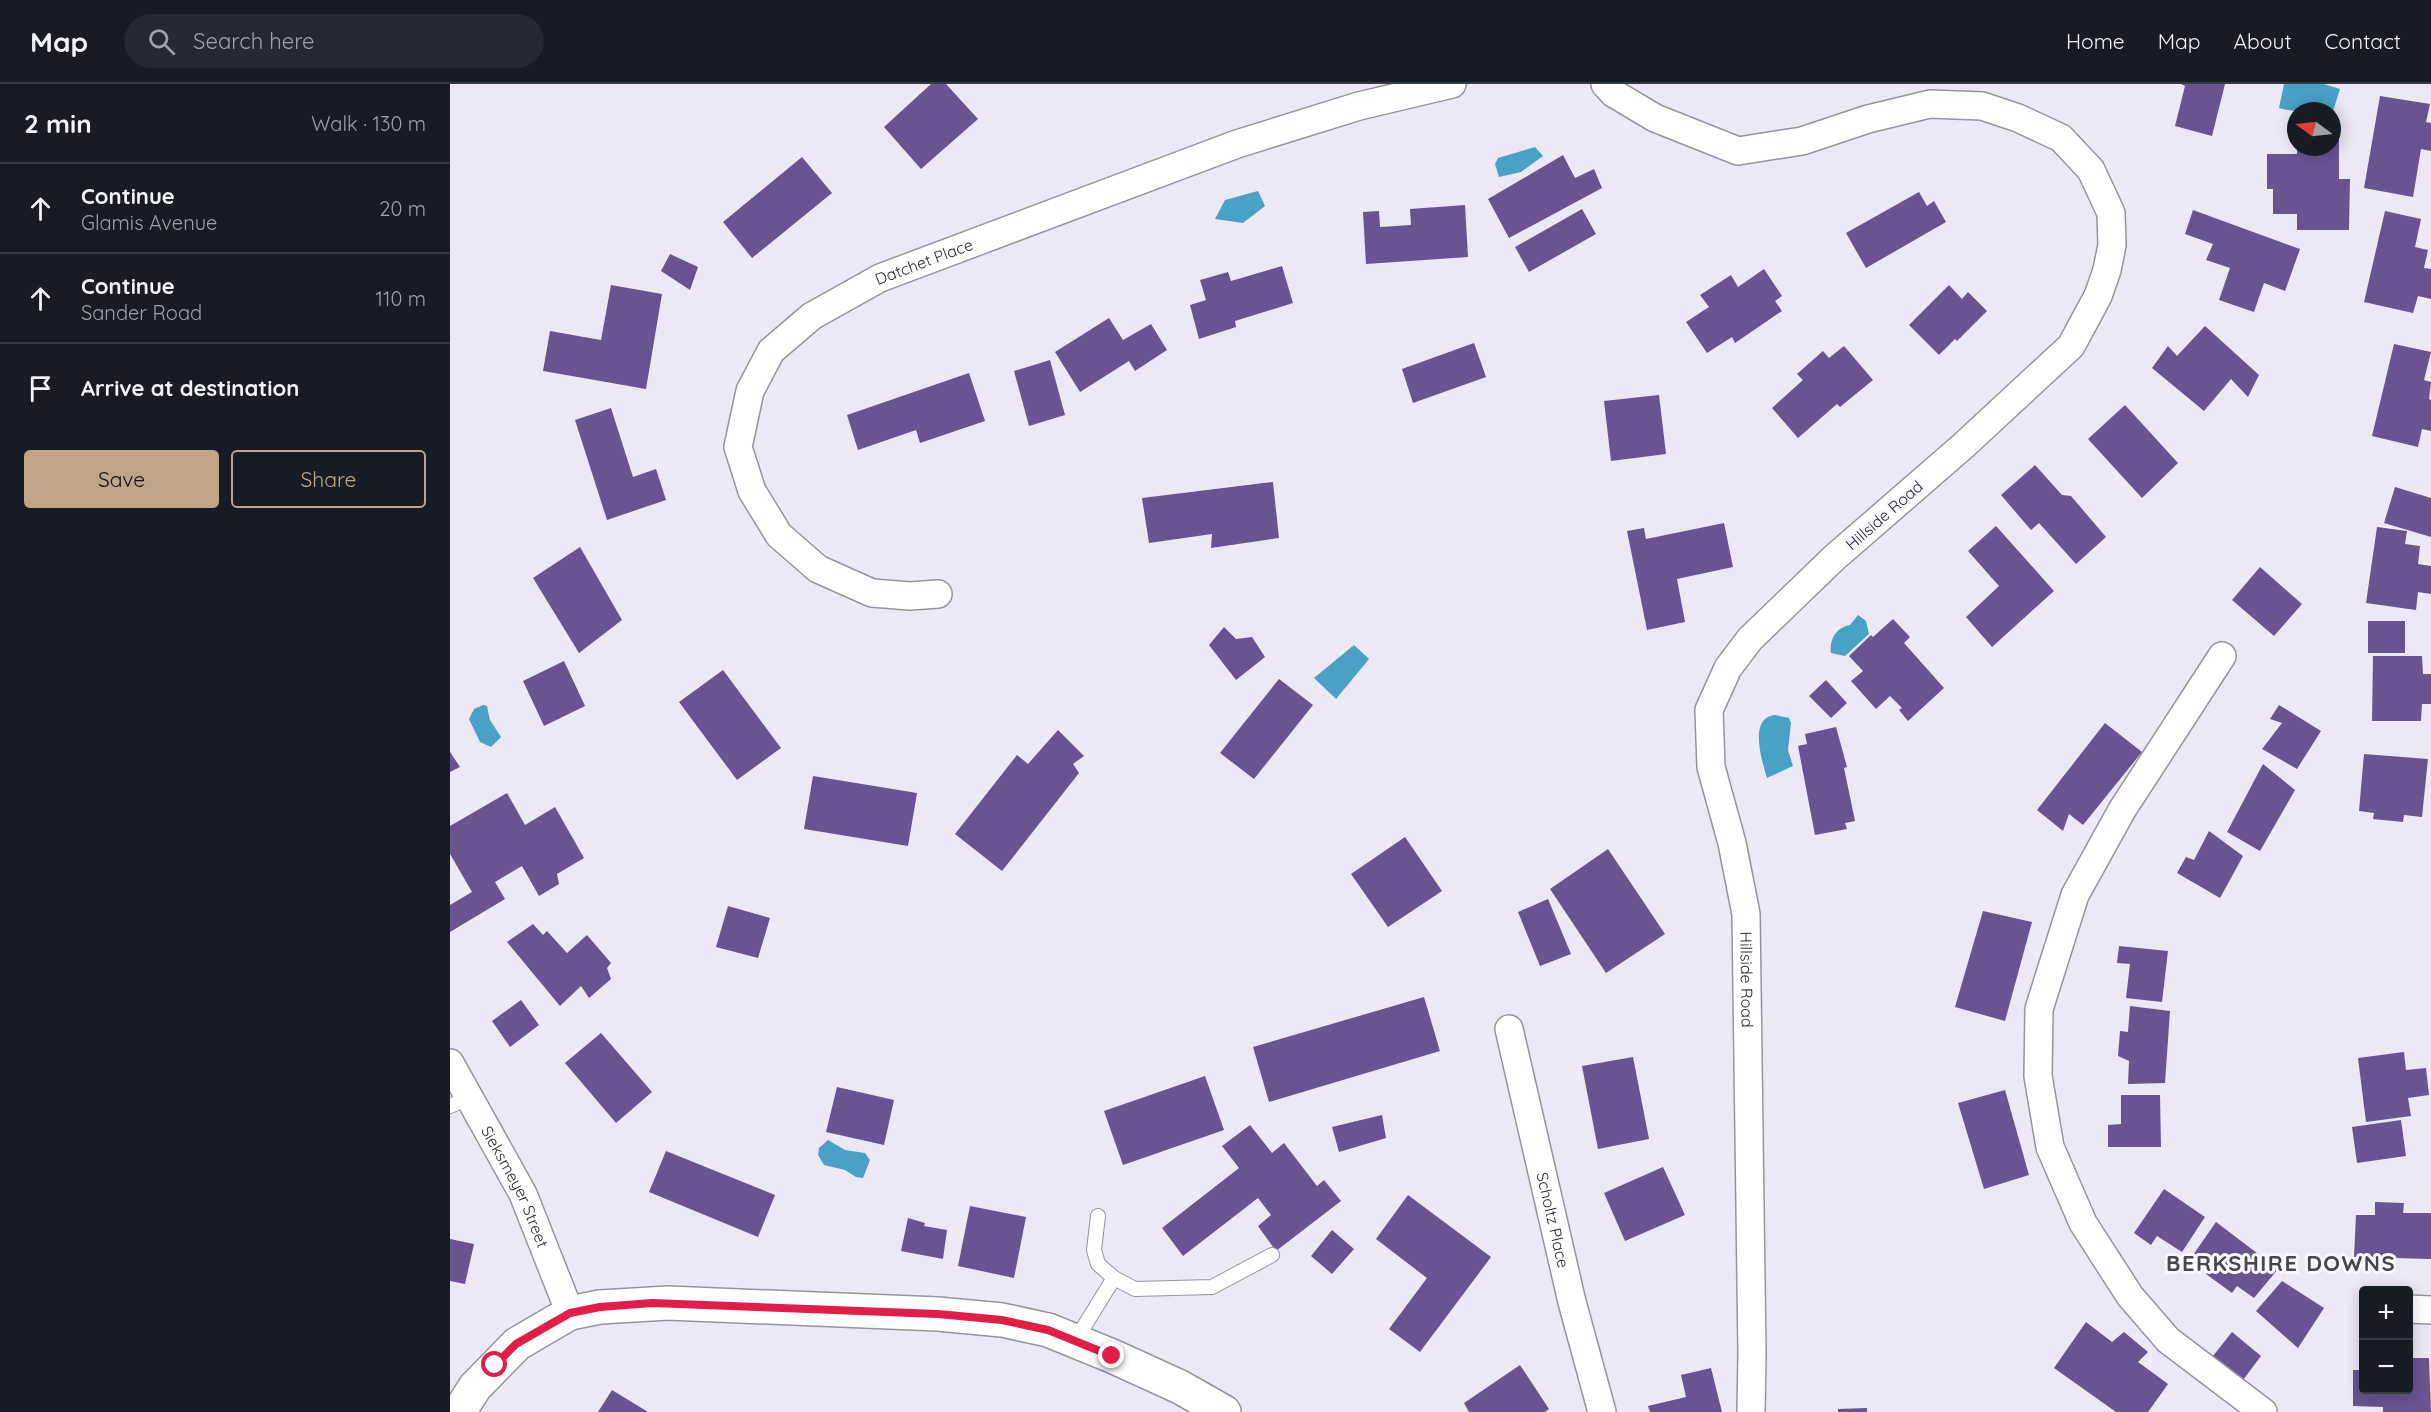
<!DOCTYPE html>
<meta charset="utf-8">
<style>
:root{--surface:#171b24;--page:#242831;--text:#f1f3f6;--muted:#9ea1a6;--line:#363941;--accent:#bfa587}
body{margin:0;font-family:Quicksand,sans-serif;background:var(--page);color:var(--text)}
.controls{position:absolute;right:18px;bottom:18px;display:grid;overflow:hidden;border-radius:6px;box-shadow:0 3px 15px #0003}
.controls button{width:54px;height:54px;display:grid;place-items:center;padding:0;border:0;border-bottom:2px solid var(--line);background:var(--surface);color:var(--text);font:30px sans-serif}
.compass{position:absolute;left:1837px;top:18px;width:54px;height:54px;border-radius:50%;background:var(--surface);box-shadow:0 3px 15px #0003;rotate:285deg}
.stop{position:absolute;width:18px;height:18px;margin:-14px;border:4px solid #e11d48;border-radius:50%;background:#fff}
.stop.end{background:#e11d48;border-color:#fff;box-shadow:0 2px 6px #0008}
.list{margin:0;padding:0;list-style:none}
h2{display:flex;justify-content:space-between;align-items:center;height:78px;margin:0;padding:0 24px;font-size:26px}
h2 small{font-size:20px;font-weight:400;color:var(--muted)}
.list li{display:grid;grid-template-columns:39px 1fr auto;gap:18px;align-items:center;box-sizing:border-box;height:90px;padding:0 24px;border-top:2px solid var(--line)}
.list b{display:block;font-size:22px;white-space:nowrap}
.list p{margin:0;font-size:20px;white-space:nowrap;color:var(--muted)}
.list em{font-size:20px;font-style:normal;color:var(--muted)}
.actions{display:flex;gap:12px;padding:18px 24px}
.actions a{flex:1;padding:14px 0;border:2px solid var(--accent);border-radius:6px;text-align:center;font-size:21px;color:var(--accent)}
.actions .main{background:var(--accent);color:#111}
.icon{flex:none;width:33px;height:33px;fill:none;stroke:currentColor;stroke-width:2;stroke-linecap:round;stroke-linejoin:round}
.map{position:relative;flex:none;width:1981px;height:1328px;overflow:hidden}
header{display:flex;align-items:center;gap:36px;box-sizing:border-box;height:84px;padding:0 30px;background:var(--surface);border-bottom:2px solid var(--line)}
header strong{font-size:28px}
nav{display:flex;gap:33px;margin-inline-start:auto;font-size:21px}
.search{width:420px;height:54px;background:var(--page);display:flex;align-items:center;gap:15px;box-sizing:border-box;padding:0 21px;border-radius:33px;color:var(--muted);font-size:22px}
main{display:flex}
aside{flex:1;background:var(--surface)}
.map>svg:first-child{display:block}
.water{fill:#49a1c6}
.building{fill:#6a5391}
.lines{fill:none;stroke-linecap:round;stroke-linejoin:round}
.service-casing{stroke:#97939f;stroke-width:16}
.minor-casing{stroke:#97939f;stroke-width:30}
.secondary-casing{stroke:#97939f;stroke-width:36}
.service{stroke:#fff;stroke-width:14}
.minor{stroke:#fff;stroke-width:27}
.secondary{stroke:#fff;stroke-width:33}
.route{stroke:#e11d48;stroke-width:8}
.labels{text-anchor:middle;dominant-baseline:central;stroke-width:6;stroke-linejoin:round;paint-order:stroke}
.street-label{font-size:16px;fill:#2c2b30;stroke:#f9f7ff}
.district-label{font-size:22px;font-weight:bold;letter-spacing:1.5px;fill:#484550;stroke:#f9f7ff}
</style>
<header>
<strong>Map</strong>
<div class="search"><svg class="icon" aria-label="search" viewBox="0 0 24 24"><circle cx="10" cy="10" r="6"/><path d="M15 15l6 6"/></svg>Search here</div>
<nav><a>Home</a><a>Map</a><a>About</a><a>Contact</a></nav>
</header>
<main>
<aside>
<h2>2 min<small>Walk · 130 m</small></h2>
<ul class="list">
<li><svg class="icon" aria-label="ahead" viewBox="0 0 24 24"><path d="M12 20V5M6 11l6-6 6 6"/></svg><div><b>Continue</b><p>Glamis Avenue</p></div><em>20 m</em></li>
<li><svg class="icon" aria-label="ahead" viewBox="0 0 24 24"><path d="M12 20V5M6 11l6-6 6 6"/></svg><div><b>Continue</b><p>Sander Road</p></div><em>110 m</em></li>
<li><svg class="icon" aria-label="arrive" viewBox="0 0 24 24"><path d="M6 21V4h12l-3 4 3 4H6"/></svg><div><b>Arrive at destination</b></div></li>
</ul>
<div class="actions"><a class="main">Save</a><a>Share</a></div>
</aside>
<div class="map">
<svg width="1981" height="1328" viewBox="0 0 1981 1328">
<rect width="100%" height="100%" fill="#ece8f6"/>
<!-- water -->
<g class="water">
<path d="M1834,0H1874L1890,5L1882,30V27C1862,27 1847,29 1829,24Z"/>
<path d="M1085,63L1093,72L1071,88L1049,93L1045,80L1048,74Z"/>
<path d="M808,107L815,122L793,139L765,135L775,116Z"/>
<path d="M1408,531L1416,537L1419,550L1395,572L1381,569C1379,555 1387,543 1400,541Z"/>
<path d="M904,561L919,575L886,615L864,594Z"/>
<path d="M33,621L37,622L40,636L51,653L41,663L30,658L19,635L24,625Z"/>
<path d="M1325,631L1339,634L1341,639L1338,666L1343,682L1317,694C1312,677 1298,634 1325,631Z"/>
<path d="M378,1056L395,1066L415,1069L420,1076L413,1094L406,1093L395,1086L374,1081L368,1071L369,1064Z"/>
</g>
<!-- building -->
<g class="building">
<path d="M481,0H496L528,35L471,85L434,43Z"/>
<path d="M1775,0L1762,52L1725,42L1735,2L1731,0Z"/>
<path d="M1930,12L1980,20L1976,38L1981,39V67L1971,65L1963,113L1914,104Z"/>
<path d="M1882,34H1889V95H1900L1899,146H1847V130H1823V105H1817V70H1847V63H1882Z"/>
<path d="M1113,71L1125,94L1144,85L1152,104L1059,154L1038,115Z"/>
<path d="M352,73L382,109L302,174L273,138Z"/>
<path d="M1469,108L1477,122L1484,117L1496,138L1416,184L1396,149Z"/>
<path d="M1015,121L1018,173L916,180L913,128L929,127L930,143L961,141L960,125Z"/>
<path d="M1132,125L1146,150L1079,188L1065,163Z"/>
<path d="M1743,126L1850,165L1835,207L1814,199L1804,228L1769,216L1780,184L1756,176L1763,160L1735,150Z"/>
<path d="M1935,127L1971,135L1965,163L1978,166L1974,184L1981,185V215L1968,212L1963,229L1914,218Z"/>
<path d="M220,170L248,183L240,206L211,187Z"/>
<path d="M832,182L843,219L785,237L786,243L749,255L740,221L756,216L750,196L778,188L781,197Z"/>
<path d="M1314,185L1332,212L1325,217L1332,227L1285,259L1282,253L1257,269L1236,238L1259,223L1250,211L1281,191L1288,203Z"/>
<path d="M161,201L212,210L196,305L93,287L100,247L151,256Z"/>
<path d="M1499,201L1512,215L1518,208L1537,227L1507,257L1505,255L1489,271L1459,241Z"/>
<path d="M659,234L673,256L701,240L717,266L685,287L679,277L630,308L605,268Z"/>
<path d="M1755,242L1809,291L1798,313L1781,295L1754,327L1702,284L1718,262L1727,272Z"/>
<path d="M1024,259L1036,293L963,319L952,285Z"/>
<path d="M1944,260L1981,268L1974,296L1981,298L1979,315L1981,316V347L1972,345L1968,363L1922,352Z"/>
<path d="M1394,262L1423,296L1390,323L1387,320L1348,354L1322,324L1353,296L1347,290L1373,267L1379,274Z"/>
<path d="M600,276L615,331L579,342L564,287Z"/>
<path d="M519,289L535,337L470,359L466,346L408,366L397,331Z"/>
<path d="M1209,311L1216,370L1161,377L1154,317Z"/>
<path d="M1675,321L1728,379L1692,414L1638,355Z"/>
<path d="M161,324L183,393L206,385L216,416L157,436L125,336Z"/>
<path d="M1585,381L1612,411L1621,412L1656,453L1626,480L1589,439L1581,446L1551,411Z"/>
<path d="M823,398L829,454L761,464L762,450L699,459L692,414Z"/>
<path d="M1945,403L1981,414V453L1934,439Z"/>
<path d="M1274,439L1283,483L1227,495L1235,538L1197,546L1177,447L1194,444L1196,455Z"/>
<path d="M1546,442L1604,507L1542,563L1516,533L1549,502L1518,467Z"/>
<path d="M1927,443L1957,447L1955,460L1970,462L1968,480L1981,482V510L1968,508L1966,526L1916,519Z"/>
<path d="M130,463L172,536L129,569L83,494Z"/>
<path d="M1810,483L1852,520L1824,552L1782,516Z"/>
<path d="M1443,535L1460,553L1454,559L1494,604L1458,637L1449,626L1452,624L1440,612L1426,625L1401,597L1413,587L1399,572L1421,551L1423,553Z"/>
<rect x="1918" y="537" width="37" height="32"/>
<path d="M774,543L786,555L802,553L815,573L786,596L759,561Z"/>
<path d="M1923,572H1972L1973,590H1981V620H1972L1971,637H1922Z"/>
<path d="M114,577L135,622L94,642L73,597Z"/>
<path d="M273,586L331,664L287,696L229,618Z"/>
<path d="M829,595L863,621L804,695L770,669Z"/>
<path d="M1376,596L1397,619L1381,634L1359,612Z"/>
<path d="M1829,621L1871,647L1847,685L1812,665L1832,639L1820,635Z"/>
<path d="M1655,639L1692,668L1633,741L1619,730L1613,747L1587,726Z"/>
<path d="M1386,643L1397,683L1394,684L1405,737L1395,739L1397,745L1365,751L1348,662L1357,660L1355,650Z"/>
<path d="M608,646L634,672L623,680L629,689L552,787L505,750L567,671L578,680Z"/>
<path d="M0,668L10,683L0,688Z"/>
<path d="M1914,670L1978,675L1972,733L1954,731L1953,738L1923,735L1924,729L1909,727Z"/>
<path d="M1813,680L1845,706L1810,767L1777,748Z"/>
<path d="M363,692L467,709L458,762L354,745Z"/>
<path d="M57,709L75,741L105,723L134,774L107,790L109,800L89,812L72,782L45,798L55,815L0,848V821L22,808L0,770V742Z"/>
<path d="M1759,747L1793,772L1770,814L1727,789L1736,773L1744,776Z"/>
<path d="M955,753L992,807L938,843L901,790Z"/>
<path d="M1158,765L1215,850L1156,889L1100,805Z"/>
<path d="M1098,815L1121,870L1090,882L1068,828Z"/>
<path d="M278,822L320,834L308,874L266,863Z"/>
<path d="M1533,827L1582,838L1555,937L1505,923Z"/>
<path d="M83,840L93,851L97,847L117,869L137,851L161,879L157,884L161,895L139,914L131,902L110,922L57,858Z"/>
<path d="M1669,862L1718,867L1712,918L1676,914L1680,880L1667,879Z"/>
<path d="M974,913L990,967L819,1018L803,963Z"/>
<path d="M71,916L89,941L60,963L42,937Z"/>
<path d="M1680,922L1720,927L1715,999L1678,1000L1679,977L1668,972L1670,947L1678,948Z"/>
<path d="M151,949L202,1008L166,1039L115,979Z"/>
<path d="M1954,968L1956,986L1976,984L1979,1011L1958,1014L1961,1032L1916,1038L1908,974Z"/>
<path d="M1183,973L1199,1055L1148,1065L1132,982Z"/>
<path d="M755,992L774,1046L673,1081L654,1027Z"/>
<path d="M387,1003L444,1016L434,1061L376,1048Z"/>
<path d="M1555,1006L1579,1091L1534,1105L1508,1019Z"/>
<path d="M1671,1011H1710L1711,1063H1658V1041L1671,1040Z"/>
<path d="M932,1031L936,1054L889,1068L882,1043Z"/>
<path d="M1951,1036L1956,1072L1907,1079L1902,1043Z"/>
<path d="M800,1041L822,1069L834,1059L867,1102L874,1096L891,1117L826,1167L808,1142L821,1131L808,1114L733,1172L712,1144L789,1084L772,1062Z"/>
<path d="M216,1067L325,1111L308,1153L199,1108Z"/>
<path d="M1213,1083L1235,1131L1175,1157L1154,1109Z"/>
<path d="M1714,1105L1755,1133L1732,1168L1707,1152L1701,1161L1684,1149Z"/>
<path d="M958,1111L1041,1173L970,1268L939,1245L977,1194L926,1155Z"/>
<path d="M1925,1118L1954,1119L1953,1129H1981V1175L1904,1173L1906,1131H1925Z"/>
<path d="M520,1122L576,1133L564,1194L508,1182Z"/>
<path d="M458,1134L475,1139L474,1142L497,1146L493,1175L451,1167Z"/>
<path d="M1766,1138L1828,1185L1804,1214L1787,1202L1782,1209L1756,1190L1760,1180L1743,1171Z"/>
<path d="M882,1146L904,1165L882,1190L861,1172Z"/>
<path d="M0,1155L24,1160L15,1200L0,1197Z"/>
<path d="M1832,1197L1874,1224L1848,1264L1806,1227Z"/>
<path d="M1636,1238L1662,1258L1674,1248L1698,1268L1688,1278L1718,1300L1698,1328H1666L1604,1284Z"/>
<path d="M1782,1248L1811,1272L1793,1296L1763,1272Z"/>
<path d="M1959,1274H1979L1981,1328H1933V1323L1903,1322V1286H1914V1306H1958Z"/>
<path d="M1070,1281L1099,1325L1095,1328H1019L1014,1319Z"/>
<path d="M1261,1284L1272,1328H1200L1198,1322L1236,1313L1231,1291Z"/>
<path d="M162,1306L198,1328H148Z"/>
<path d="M1417,1324V1328H1388V1325Z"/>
</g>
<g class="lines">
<!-- service casing -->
<g class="service-casing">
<g id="service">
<path d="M0,1022L20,1013"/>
<path d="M648,1132L644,1166L648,1180L664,1194L685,1205L762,1203L822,1171"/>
<path d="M625,1257L664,1194"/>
</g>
</g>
<!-- minor casing -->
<g class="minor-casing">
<g id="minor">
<path id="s1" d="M1155,0L1163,9L1205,34L1288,67L1352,57L1418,35L1480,20L1532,22L1568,34L1611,54L1641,86L1661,129L1662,161L1657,186L1648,212L1621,262L1513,362L1384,474L1300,555L1278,584L1259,626L1261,683L1282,759L1296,830L1302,1269L1301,1328"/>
<path id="s2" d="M488,510L460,512L422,509L368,485L329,451L302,407L288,363L300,307L321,267L362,232L430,194L787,60L909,22L1002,0"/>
<path d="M1772,572L1672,726L1625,811L1589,925L1588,992L1600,1063L1633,1139L1680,1212L1718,1256L1813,1328"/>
<path id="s3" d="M1059,945L1122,1218L1152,1328"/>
<path id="s4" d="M0,979L73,1110L120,1229"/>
<path d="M1958,1225L1981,1226"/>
</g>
</g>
<!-- secondary casing -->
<g class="secondary-casing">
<path id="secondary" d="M9,1328L25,1303L67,1260L120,1229L150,1223L218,1219L488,1230L552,1236L598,1246L662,1272L730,1303L774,1328"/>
</g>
<!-- service -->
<use href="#service" class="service"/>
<!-- minor -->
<use href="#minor" class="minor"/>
<!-- secondary -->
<use href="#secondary" class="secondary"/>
</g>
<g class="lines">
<!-- route -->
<path class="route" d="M45,1281L66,1260L120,1229L150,1223L202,1219L488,1230L552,1236L598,1246L662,1272"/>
</g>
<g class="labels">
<!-- street labels -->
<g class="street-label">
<text stroke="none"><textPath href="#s2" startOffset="556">Datchet Place</textPath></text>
<text transform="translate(1434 431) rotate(-41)">Hillside Road</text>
<text stroke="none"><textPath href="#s1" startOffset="1510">Hillside Road</textPath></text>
<text stroke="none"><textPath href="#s4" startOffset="140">Sieksmeyer Street</textPath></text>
<text stroke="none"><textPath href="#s3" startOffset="196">Scholtz Place</textPath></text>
</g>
<!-- district labels -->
<g class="district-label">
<text x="1831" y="1179">BERKSHIRE DOWNS</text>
</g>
</g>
</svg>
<div class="controls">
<button>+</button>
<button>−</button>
</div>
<svg class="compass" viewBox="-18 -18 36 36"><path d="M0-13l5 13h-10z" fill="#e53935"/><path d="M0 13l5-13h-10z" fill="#9ea1a6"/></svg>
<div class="stop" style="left:45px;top:1281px"></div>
<div class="stop end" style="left:662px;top:1272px"></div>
</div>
</main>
